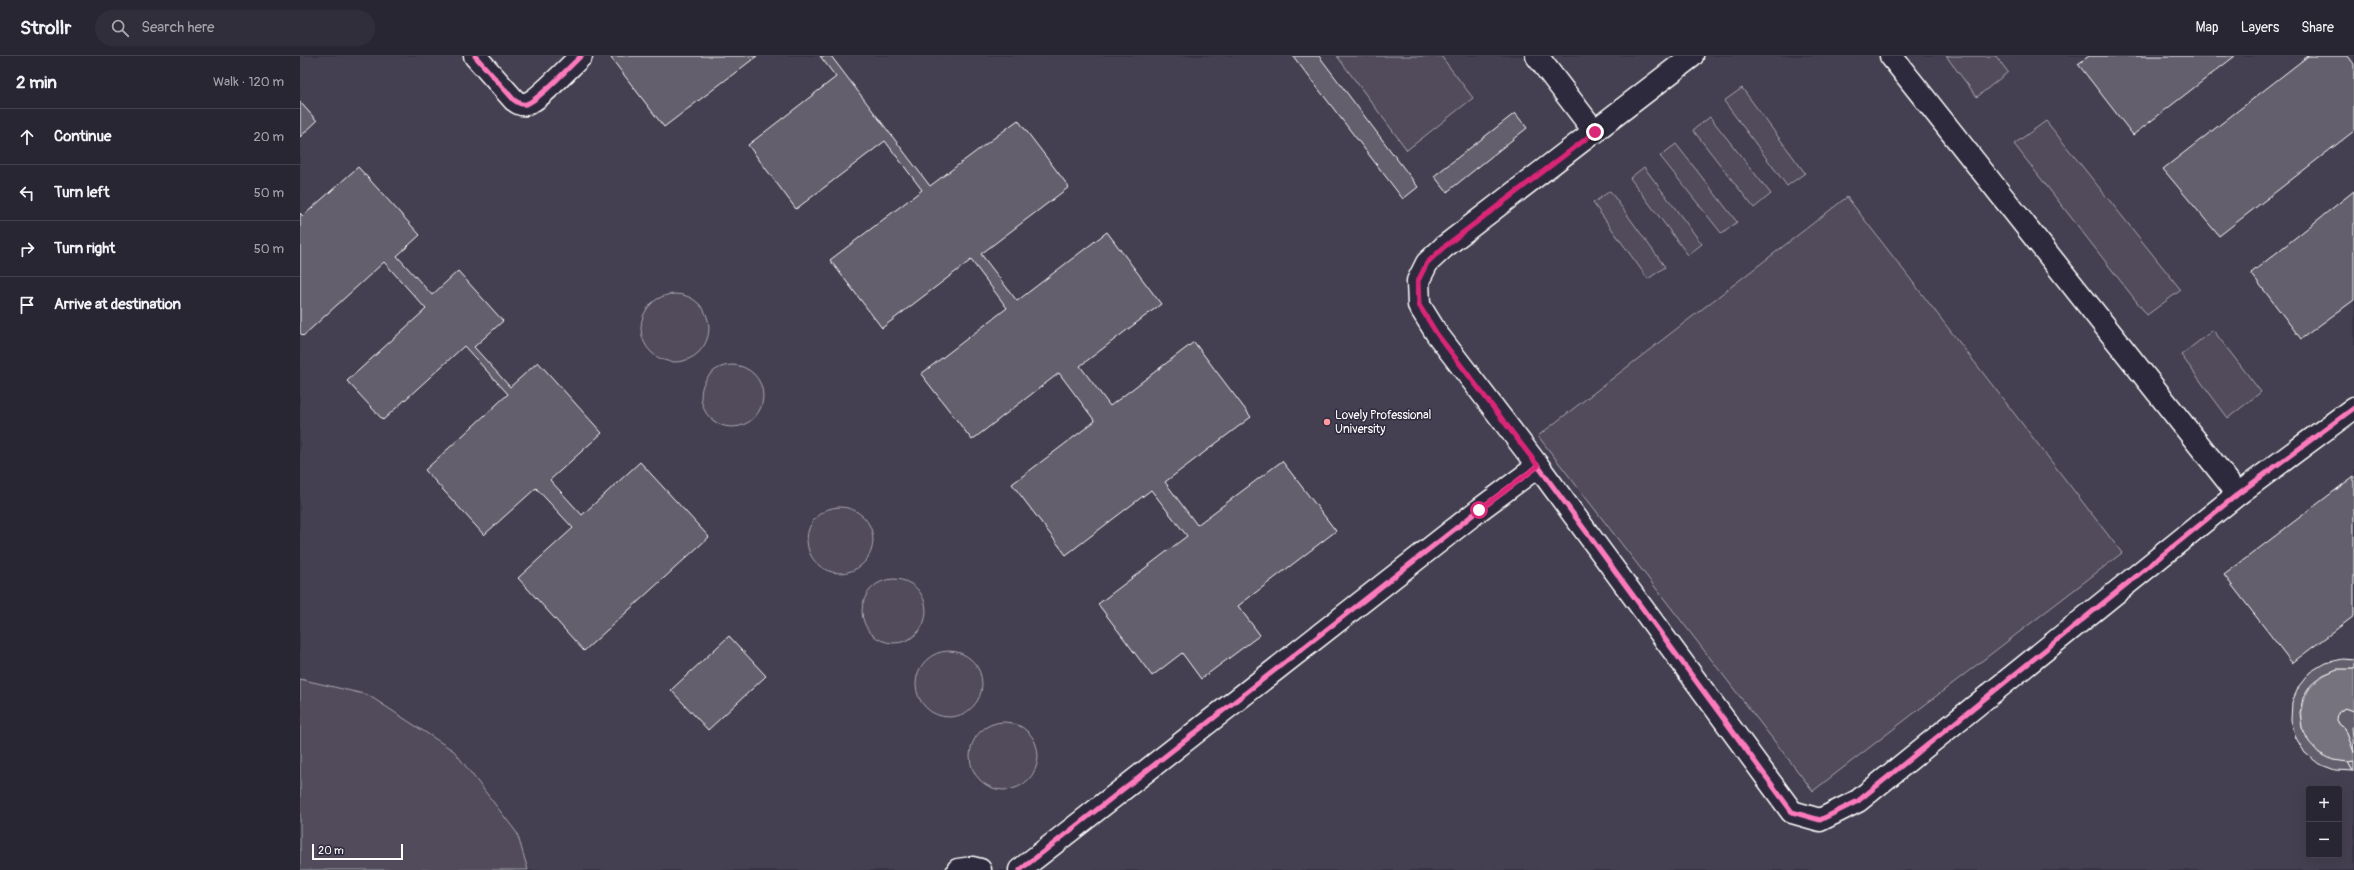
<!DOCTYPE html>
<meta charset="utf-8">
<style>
:root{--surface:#292634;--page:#312e3c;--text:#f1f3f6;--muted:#a5a5ac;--line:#45434f}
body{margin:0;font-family:Pangolin,sans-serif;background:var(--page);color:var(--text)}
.controls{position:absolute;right:12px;bottom:12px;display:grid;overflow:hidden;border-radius:4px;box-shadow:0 4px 16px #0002}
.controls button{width:36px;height:36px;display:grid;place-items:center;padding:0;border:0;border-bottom:1px solid var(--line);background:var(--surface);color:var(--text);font:20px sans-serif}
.scale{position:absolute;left:12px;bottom:10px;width:91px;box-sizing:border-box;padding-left:4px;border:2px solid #fff;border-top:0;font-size:11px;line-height:14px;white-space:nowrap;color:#fff;-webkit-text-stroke:3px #2f2a3d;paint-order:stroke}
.stop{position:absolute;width:12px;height:12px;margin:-9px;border:3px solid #db2777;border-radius:50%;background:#fff}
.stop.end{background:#db2777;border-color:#fff;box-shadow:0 1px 4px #0008}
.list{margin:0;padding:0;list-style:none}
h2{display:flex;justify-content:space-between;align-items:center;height:52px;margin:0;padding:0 16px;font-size:17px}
h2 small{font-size:13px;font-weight:400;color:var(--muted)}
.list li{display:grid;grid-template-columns:26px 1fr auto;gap:12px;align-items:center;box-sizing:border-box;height:56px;padding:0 16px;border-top:1px solid var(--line)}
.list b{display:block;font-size:15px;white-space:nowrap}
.list em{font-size:13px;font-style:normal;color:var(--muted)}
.icon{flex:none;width:22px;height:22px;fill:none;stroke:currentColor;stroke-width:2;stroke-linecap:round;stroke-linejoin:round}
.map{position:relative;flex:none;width:2054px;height:814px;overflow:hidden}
header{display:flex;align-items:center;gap:24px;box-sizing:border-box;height:56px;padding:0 20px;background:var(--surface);border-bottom:1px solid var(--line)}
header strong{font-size:19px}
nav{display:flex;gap:22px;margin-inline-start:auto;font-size:14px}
.search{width:280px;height:36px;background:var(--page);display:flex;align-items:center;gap:10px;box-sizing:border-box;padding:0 14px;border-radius:22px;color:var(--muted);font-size:15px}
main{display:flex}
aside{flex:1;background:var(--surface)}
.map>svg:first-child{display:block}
.built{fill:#444051;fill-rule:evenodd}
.green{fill:#514c5c;stroke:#a8a6ae}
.water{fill:#76737f;stroke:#adabb2}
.building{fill:#635f6d;stroke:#fff}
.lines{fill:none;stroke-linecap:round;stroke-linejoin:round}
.minor-casing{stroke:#fff;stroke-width:25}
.minor{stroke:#2f2a3d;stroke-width:22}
.cycleway-casing{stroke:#2f2a3d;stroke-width:8}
.cycleway{stroke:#fd7abc;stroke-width:5}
.route{stroke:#db2777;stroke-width:5}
.poi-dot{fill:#ff9aa2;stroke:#2f2a3d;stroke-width:1.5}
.labels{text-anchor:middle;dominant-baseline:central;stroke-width:3;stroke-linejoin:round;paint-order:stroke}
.poi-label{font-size:12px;fill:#fff;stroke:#2f2a3d;text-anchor:start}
</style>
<header>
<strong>Strollr</strong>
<div class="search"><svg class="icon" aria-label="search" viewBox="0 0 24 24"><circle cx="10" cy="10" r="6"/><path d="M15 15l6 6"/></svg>Search here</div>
<nav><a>Map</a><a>Layers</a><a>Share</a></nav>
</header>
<main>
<aside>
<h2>2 min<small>Walk · 120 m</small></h2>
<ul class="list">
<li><svg class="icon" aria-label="ahead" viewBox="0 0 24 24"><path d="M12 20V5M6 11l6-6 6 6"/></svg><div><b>Continue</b></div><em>20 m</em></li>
<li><svg class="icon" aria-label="left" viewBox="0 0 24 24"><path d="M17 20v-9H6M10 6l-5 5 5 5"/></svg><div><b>Turn left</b></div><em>50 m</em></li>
<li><svg class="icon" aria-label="right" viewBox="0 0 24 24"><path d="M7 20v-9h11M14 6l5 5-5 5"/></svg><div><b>Turn right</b></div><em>50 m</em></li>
<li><svg class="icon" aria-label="arrive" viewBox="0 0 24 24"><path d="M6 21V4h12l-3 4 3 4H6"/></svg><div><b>Arrive at destination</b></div></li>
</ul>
</aside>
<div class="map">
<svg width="2054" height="814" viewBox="0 0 2054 814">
<rect width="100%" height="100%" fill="#373345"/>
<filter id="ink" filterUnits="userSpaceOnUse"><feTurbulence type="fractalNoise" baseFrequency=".025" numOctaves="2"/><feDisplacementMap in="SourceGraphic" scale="8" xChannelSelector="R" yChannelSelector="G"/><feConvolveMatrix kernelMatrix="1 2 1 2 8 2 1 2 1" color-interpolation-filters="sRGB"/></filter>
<g filter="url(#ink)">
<!-- built -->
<path class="built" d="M0,0H2054V814H0ZM2009,733H2039V799H2009Z"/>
<!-- green -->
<g class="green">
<path d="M1037,0H1141L1173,42L1107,94Z"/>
<path d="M1646,0H1696L1708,16L1677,41Z"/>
<path d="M1442,32L1505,117L1487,130L1424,45Z"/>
<path d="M1410,61L1471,138L1454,152L1393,74Z"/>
<path d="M1746,65L1881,234L1847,259L1714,88Z"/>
<path d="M1376,88L1437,166L1422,178L1360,100Z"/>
<path d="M1344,111L1402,188L1388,199L1330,122Z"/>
<path d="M1310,135L1365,211L1348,223L1293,147Z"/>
<path d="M1547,141L1822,497L1513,735L1238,380Z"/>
<circle cx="375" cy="272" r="34"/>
<path d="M1913,274L1961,336L1928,362L1881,299Z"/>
<circle cx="432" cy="340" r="31"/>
<circle cx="540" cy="484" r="33"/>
<circle cx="594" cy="555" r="32"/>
<circle cx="649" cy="628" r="33"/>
<path d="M0,623L68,639L154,695L217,777L228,814H0Z"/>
<circle cx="704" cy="700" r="34"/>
</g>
<!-- water -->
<path class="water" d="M2037,613H2054V655L2045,652C2038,654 2036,660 2038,667L2045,672L2054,696V705C2001,714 1975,637 2037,613Z"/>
<!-- building -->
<g class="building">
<path d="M313,0H457L364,71L311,2Z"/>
<path d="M520,0H531L630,130L718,64L769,131L681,198L717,245L807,176L861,248L780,310L810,350L894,286L951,361L865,426L897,469L982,405L1036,475L938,550L960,579L901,623L882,597L852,620L798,548L887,480L851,434L766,499L712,428L795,365L759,317L672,384L621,318L707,252L671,204L582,272L530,204L622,134L585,85L496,153L448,89L536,21Z"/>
<path d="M993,0H1019L1118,131L1103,143Z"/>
<path d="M1789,0H1935L1833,79L1778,8Z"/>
<path d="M2008,0H2048L2054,8V75L1919,180L1863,113Z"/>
<path d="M0,46L17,65L0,81Z"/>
<path d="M1215,57L1227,72L1147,136L1134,120Z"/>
<path d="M58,111L120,179L97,200L132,239L158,215L203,265L174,291L210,331L238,306L302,377L250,424L282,459L340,406L409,481L284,595L218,522L273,472L236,432L184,479L125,414L208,338L164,290L83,364L47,325L126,253L84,206L3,280L0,277V157L3,160Z"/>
<path d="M2054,135V244L2001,283L1951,217Z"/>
<path d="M2054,420V560L1992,607L1924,519Z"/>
<path d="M429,580L466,620L408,674L371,634Z"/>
<path d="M2043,603L2054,604V613H2037L2023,619L2011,629L2003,642L2000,657L2002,672L2009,686L2019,697L2033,704L2048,706L2053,715L2035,714L2019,708L2005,697L1996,682L1991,664L1992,646L1999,630L2010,616L2025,607Z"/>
<path d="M2045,652L2054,655V669L2052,670L2054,696L2045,672L2040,669L2037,664L2038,657Z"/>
<path d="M2054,705V715H2053L2048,706Z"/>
</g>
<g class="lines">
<!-- minor casing -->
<g class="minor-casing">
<g id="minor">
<path d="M175,0L214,44C218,47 221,49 226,48C238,45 270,10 281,0"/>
<path d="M1237,0L1295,76"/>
<path d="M1591,0L1938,438"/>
<path d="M1238,410L1137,278L1119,249L1118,225L1127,207L1144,191L1392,0"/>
<path d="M658,814L672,812L680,814"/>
<path d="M720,814L1179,454L1238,410L1492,756L1520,764L1558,745L1938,438L2054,352"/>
</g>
</g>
<!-- minor -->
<use href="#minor" class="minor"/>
<!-- cycleway casing -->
<g class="cycleway-casing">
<g id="cycleway">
<path d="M175,0L214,44C218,47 221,49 226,48C238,45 270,10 281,0"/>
<path d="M720,814L1179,454L1238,410L1492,756L1520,764L1558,745L1938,438L2054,352"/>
</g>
</g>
<!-- cycleway -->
<use href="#cycleway" class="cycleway"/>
</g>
</g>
<g class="lines" filter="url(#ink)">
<!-- route -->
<path class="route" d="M1179,454L1238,410L1137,278L1119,249L1118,225L1127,207L1144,191L1295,76"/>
</g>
<!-- markers -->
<circle class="poi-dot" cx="1027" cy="366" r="4"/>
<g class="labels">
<!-- poi labels -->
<g class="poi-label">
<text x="1035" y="359">Lovely Professional<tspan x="1035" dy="14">University</tspan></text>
</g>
</g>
</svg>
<div class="controls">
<button>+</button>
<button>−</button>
</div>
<div class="scale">20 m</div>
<div class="stop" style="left:1179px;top:454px"></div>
<div class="stop end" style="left:1295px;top:76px"></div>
</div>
</main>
